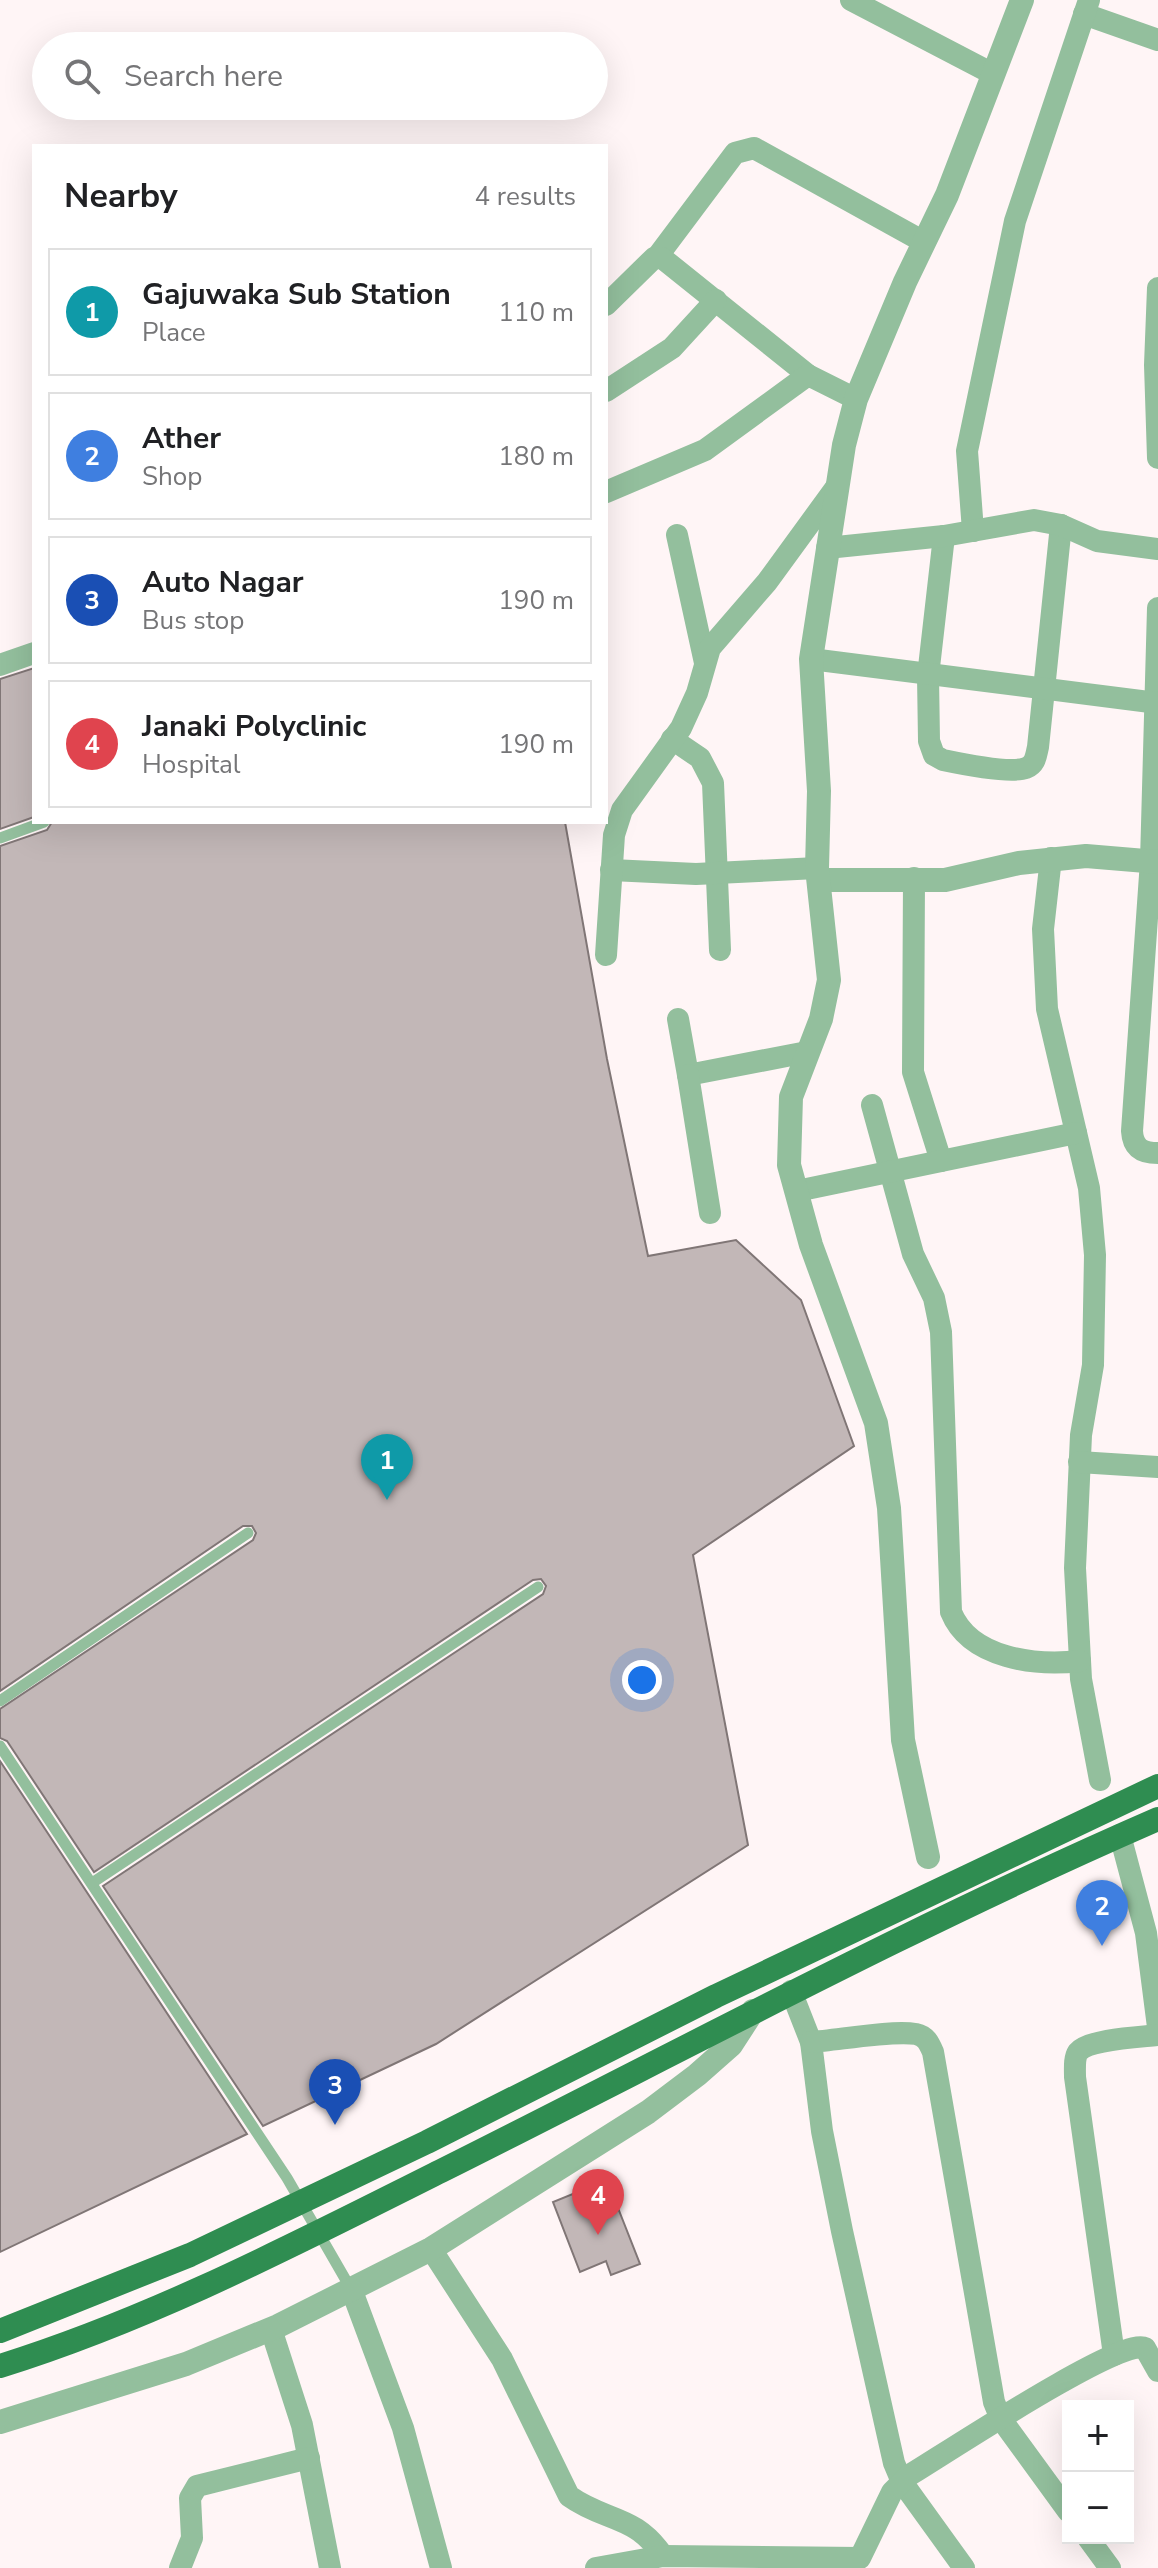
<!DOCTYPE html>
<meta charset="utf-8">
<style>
:root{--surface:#fff;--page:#f6f6f6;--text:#202124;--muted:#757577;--line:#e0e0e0;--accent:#1a73e8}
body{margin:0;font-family:"Nunito Sans",sans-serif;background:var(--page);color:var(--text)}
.controls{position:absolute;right:24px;bottom:24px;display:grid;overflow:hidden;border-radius:0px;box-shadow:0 8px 32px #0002}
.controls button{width:72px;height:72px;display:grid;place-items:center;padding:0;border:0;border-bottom:2px solid var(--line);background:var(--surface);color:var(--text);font:40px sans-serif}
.you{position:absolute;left:642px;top:1680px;width:28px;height:28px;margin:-20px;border:6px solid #fff;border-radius:50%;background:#1a73e8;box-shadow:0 0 0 12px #1a73e833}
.badge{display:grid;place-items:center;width:52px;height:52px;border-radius:50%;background:var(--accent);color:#fff;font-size:26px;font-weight:700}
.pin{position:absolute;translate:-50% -66px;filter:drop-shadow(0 2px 4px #0008)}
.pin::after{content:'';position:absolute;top:42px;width:28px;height:24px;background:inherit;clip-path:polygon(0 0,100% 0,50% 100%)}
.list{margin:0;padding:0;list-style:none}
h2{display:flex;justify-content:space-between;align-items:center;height:104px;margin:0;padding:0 32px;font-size:34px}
h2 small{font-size:26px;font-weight:400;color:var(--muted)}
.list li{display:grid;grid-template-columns:52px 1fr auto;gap:24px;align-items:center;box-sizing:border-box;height:128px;margin:0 16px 16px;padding:0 16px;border:2px solid var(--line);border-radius:0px}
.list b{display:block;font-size:30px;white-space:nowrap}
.list p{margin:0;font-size:26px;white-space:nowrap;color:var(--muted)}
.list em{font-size:26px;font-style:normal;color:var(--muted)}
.icon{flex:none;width:44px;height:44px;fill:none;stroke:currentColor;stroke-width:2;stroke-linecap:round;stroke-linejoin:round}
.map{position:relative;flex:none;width:1158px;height:2568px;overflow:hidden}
.search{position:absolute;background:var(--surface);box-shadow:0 8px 32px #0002;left:32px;top:32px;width:576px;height:88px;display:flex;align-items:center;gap:20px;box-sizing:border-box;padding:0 28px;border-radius:44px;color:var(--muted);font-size:30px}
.panel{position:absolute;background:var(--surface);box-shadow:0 8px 32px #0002;left:32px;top:144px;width:576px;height:680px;border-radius:0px}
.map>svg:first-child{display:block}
.building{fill:#c2b7b7;stroke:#807676;stroke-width:2}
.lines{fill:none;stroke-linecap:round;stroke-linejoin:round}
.service{stroke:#93bf9d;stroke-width:11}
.minor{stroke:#93bf9d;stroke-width:22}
.tertiary{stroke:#93bf9d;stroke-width:24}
.primary{stroke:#2f8d51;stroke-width:24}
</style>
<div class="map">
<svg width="1158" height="2568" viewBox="0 0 1158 2568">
<rect width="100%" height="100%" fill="#fff5f6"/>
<!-- building -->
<g class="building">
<path d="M34,668V817L0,829V679Z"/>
<path d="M52,822H565L607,1059L648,1256L736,1240L801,1300L854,1446L693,1555L748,1845L436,2044L263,2126L103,1886L543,1594L546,1586L541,1579L533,1580L94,1872L7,1741L0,1738V1709L253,1540L256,1533L252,1526H243L0,1691V846L47,830Z"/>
<path d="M0,1761L247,2134L0,2252Z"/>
<path d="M607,2180L640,2264L611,2275L606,2261L580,2272L553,2202Z"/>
</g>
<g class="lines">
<!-- service -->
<g class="service">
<path d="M0,838L44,822"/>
<path d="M0,1701L248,1533"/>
<path d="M0,1746L287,2178L351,2289"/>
<path d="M92,1883L538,1587"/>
</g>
<!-- minor -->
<g class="minor">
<path d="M851,0L993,74"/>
<path d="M1084,14L1158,40"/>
<path d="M657,257L735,153L754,148L924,242"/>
<path d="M1158,288L1155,365L1158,458"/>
<path d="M606,305L654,258H662L808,375"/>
<path d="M606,391L672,348L716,300"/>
<path d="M606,492L705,450L808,375L856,399"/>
<path d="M973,531L967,451L1015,221L1089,0"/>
<path d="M677,535L705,663"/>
<path d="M944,536L928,676L929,741L934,755L943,760C962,764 1010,774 1026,768C1036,764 1036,755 1038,747L1061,525"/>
<path d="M827,548L944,536L1034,520L1061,525L1097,541L1158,549"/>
<path d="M1158,608L1151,861L1132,1131C1133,1148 1142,1153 1158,1153"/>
<path d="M811,659L1158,703"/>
<path d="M0,665L34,653"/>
<path d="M672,739L700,758L713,783L720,950"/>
<path d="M1051,858L1043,929L1047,1009L1089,1188L1095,1255L1093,1365L1081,1435L1075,1568L1081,1679L1100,1780"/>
<path d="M611,870L696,874L817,868"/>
<path d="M914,878L913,1072L941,1161"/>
<path d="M606,955L614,835L622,810L681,728L697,693L710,648L767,582L837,486"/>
<path d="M678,1019L688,1075L807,1052"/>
<path d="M688,1075L710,1213"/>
<path d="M872,1105L913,1254L934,1298L941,1332L951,1612C970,1659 1036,1666 1080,1661"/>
<path d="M797,1191L1076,1133"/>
<path d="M1079,1462L1158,1467"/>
<path d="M1120,1835L1146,1933L1158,2027"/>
<path d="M791,1991L811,2042L822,2131L842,2231L894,2463L902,2482L964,2568"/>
<path d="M811,2042C839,2040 891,2030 916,2034C926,2036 929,2043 933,2052L994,2402L1001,2419L1068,2511"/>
<path d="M431,2249L502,2359L569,2496C605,2522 635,2514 663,2556"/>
<path d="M352,2291L403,2428L441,2568"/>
<path d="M271,2329L302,2425L330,2568"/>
<path d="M1114,2355L1075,2077C1075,2069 1074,2058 1078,2052C1089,2039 1141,2037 1158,2035"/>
<path d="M1088,2538L1110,2568"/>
<path d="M180,2568L192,2538L190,2498L197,2486L309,2458"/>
<path d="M596,2568L663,2556L860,2558L892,2492L908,2476C940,2457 1122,2336 1145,2348L1158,2371"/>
</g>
<!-- tertiary -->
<g class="tertiary">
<path d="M819,880H945L1019,863L1086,856L1158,862"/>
<path d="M928,1857L903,1740L889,1508L876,1423L811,1245L789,1165L791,1097L821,1019L829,980L817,868L819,791L811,659L844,445L856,399L905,282L947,195L1022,0"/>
<path d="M0,2422L186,2364L278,2326L431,2249L648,2112L697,2075L731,2045L753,2011"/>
</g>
<!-- primary -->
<g class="primary">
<path d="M0,2331L190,2255L427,2142L716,1996L1158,1786"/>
<path d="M0,2366C154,2318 297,2243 441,2171C679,2052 914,1925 1158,1819"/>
</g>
</g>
</svg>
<div class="controls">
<button>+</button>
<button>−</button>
</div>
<div class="you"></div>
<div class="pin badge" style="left:387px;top:1500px;background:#0f9aa8">1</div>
<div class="pin badge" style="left:1102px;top:1946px;background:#3f7fe0">2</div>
<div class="pin badge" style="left:335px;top:2125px;background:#1a4fb4">3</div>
<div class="pin badge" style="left:598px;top:2235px;background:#e0444e">4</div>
<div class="search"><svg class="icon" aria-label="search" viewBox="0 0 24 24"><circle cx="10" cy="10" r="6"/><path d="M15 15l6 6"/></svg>Search here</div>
<section class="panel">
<h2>Nearby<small>4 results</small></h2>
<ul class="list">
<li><span class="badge" style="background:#0f9aa8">1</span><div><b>Gajuwaka Sub Station</b><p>Place</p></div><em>110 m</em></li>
<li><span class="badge" style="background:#3f7fe0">2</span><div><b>Ather</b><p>Shop</p></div><em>180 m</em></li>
<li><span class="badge" style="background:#1a4fb4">3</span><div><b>Auto Nagar</b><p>Bus stop</p></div><em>190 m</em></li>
<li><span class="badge" style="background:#e0444e">4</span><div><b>Janaki Polyclinic</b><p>Hospital</p></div><em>190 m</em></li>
</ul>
</section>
</div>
